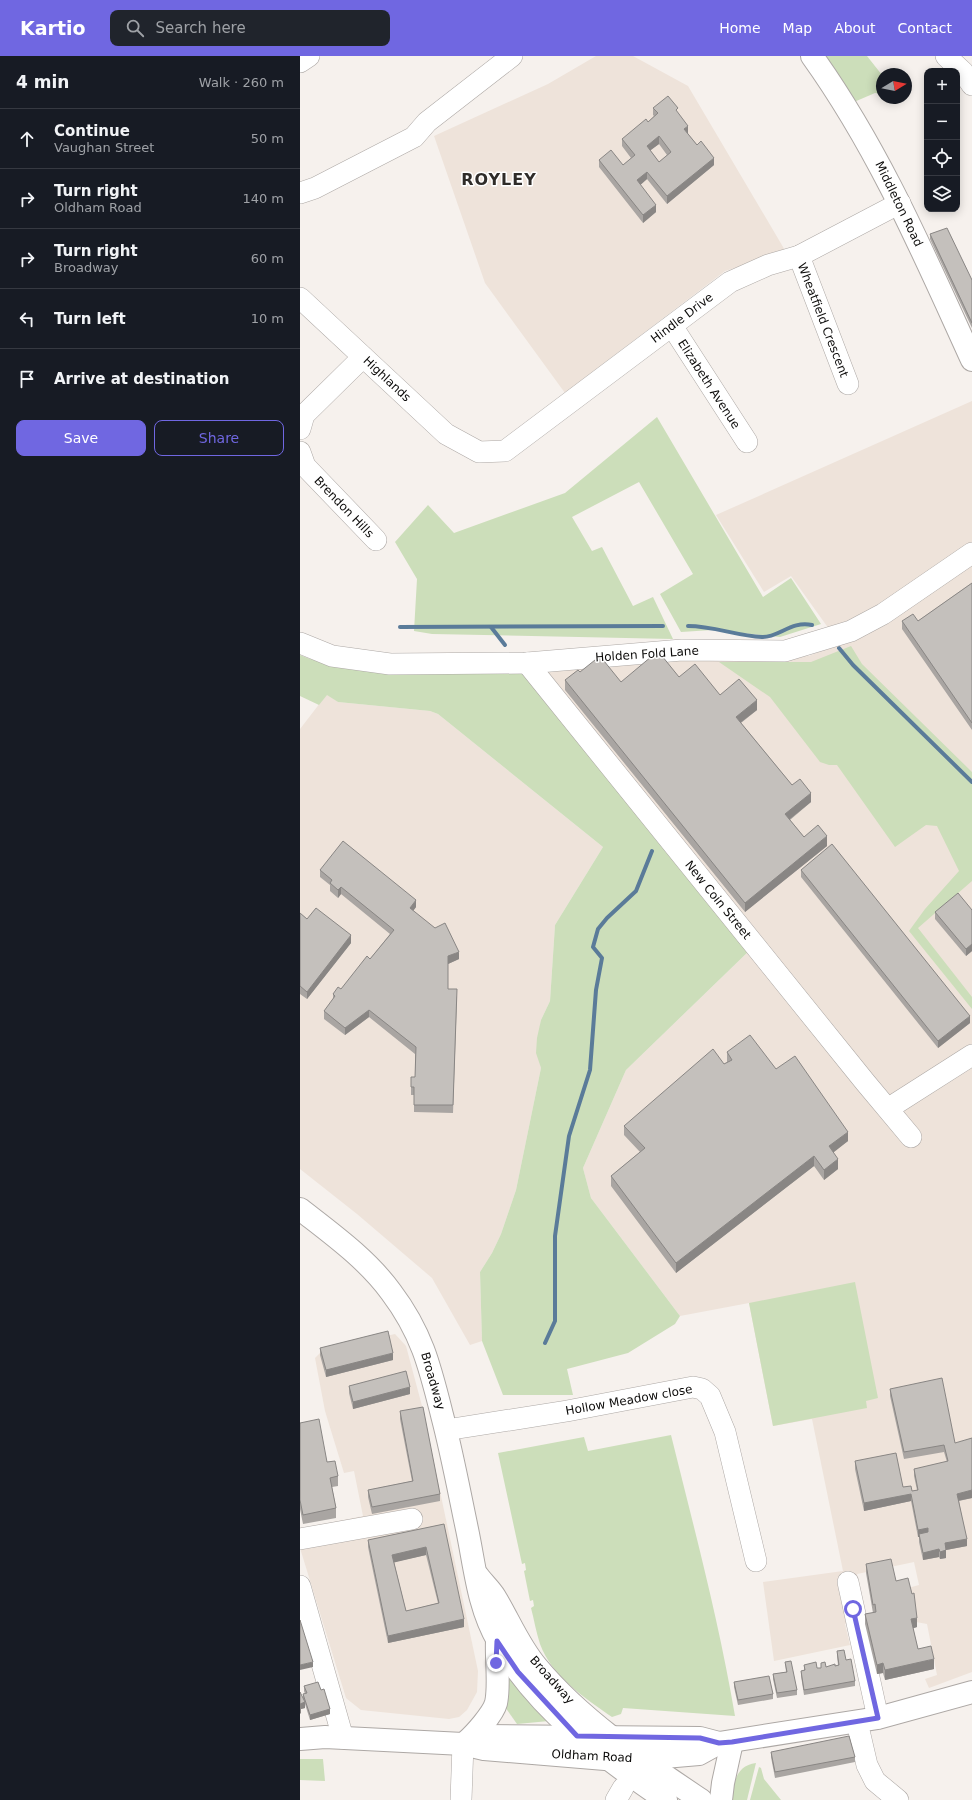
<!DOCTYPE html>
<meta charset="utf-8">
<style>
:root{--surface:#171b24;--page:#20242c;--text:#f1f3f6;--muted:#9ea1a6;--line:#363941;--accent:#7067e1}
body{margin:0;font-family:"DejaVu Sans",sans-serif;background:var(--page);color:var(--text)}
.controls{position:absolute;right:12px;top:12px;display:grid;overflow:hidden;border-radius:8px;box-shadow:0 2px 10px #0003}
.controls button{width:36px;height:36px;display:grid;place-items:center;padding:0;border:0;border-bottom:1px solid var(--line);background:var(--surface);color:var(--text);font:20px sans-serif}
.compass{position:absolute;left:576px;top:12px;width:36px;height:36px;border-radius:50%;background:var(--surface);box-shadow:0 2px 10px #0003;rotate:80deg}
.stop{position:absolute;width:12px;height:12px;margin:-9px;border:3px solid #7067e1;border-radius:50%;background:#fff}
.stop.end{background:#7067e1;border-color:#fff;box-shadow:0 1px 4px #0008}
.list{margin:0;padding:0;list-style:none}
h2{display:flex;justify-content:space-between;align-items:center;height:52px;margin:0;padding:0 16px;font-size:17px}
h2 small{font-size:13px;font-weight:400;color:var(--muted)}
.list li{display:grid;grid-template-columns:26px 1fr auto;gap:12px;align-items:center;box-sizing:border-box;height:60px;padding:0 16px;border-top:1px solid var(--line)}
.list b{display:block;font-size:15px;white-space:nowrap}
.list p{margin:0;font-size:13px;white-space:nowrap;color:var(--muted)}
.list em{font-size:13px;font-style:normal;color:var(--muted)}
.actions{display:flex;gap:8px;padding:12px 16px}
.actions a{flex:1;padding:9px 0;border:1px solid var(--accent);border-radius:8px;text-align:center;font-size:14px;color:var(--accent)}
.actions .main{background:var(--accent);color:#fff}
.icon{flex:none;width:22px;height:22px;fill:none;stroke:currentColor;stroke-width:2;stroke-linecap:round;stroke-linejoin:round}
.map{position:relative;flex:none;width:672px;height:1744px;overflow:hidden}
header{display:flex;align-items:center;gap:24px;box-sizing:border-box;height:56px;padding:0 20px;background:var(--accent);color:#fff}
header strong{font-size:19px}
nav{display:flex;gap:22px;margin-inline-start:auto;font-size:14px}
.search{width:280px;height:36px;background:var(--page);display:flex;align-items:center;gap:10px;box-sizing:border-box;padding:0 14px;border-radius:8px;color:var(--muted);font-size:15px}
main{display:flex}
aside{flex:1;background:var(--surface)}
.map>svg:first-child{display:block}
.built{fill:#eee3da}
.green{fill:#ccdeba}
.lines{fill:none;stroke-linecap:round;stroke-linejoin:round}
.stream{stroke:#5a7b99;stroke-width:4}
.minor-casing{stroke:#ada8a5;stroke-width:22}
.major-casing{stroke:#ada8a5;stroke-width:24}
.minor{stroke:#fff;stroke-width:21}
.major{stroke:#fff;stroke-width:22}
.wall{fill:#a9a5a2;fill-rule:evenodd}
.shaded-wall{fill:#898684}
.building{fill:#c4c0bc;stroke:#898684;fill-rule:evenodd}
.route{stroke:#7067e1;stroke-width:5}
.labels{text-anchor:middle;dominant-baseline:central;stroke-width:3;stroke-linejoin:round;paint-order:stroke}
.street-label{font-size:12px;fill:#0c0b0a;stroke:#fff}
.district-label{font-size:16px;font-weight:bold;letter-spacing:1px;fill:#2f2c29;stroke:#fff}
</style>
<header>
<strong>Kartio</strong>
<div class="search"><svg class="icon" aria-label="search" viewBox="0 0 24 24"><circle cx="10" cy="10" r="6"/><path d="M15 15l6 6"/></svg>Search here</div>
<nav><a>Home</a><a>Map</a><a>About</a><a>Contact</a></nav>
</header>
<main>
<aside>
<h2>4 min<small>Walk · 260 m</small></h2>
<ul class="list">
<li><svg class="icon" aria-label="ahead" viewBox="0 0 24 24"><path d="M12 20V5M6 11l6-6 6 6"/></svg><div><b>Continue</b><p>Vaughan Street</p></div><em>50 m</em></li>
<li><svg class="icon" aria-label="right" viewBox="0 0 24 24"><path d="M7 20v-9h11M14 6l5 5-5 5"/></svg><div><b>Turn right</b><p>Oldham Road</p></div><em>140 m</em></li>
<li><svg class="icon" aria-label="right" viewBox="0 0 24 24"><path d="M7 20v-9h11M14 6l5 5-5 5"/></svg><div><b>Turn right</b><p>Broadway</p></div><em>60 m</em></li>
<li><svg class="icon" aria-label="left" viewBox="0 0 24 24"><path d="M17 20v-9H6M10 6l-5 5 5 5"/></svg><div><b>Turn left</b></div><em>10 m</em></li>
<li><svg class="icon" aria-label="arrive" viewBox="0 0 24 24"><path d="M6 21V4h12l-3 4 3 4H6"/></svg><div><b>Arrive at destination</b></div></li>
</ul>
<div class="actions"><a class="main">Save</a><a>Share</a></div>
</aside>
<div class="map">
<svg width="672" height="1744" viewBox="0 0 672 1744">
<rect width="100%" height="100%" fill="#f6f1ed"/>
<!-- built -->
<g class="built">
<path d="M296,0H333L388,30L486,196L425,215L265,337L185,227L134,80L248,28Z"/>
<path d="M672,345V1616L629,1632L625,1623L637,1619L627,1568L616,1566L608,1532L619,1529L614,1506L557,1518L567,1564L545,1568L550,1589L474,1605L463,1526L543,1515L512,1363L473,1370L449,1247L380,1260L291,1142L283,1112L326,1014L451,893L225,610L378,602L509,600L539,587L491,520L464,536L416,459Z"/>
<path d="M27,638L38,646L130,655L138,658L303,791L255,869L250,945L241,964L237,997L241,1012L216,1134L201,1178L192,1197L180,1216L182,1285L170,1289L132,1222L57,1158L0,1113V673Z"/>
<path d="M95,1278L106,1290L122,1350L178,1615L177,1636L167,1654L159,1661L149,1663L61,1654L46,1642L0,1492V1473L63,1460L54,1415L44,1417L25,1355L15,1302L23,1294Z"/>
</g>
<!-- green -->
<g class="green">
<path d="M522,0H567L582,19V38L575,37L554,46Z"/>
<path d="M357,361L463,541L491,522L521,568L480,581L412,574L381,576L360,538L393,518L339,426L272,461L292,495L302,491L333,550L353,541L373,583L132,578L114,575L117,523L95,486L128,449L154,477L265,437Z"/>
<path d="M551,590L562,608L672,716V825L618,872L672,941V953L609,875L625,853L659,815L637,770L626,769L595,791L537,709H529L520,706L470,641L419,606H511Z"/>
<path d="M0,599L10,603L38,606L225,610L451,893L326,1014L283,1112L291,1142L380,1260L375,1268L328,1297L267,1313L273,1339H203L182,1285L180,1216L192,1197L201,1178L216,1134L241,1012L236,997L237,982L241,964L250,945L255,869L303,791L138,658L130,655L38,646L27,639L19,649L0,640Z"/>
<path d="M555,1226L578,1342L566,1345L567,1352L473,1370L449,1247Z"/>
<path d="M371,1379C394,1472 419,1565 435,1660L323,1652L321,1658L312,1661C285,1642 252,1621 240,1588C236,1576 234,1563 231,1552L234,1550L233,1544L230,1545L224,1515L226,1514L225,1507L222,1508L198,1397L284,1381L288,1395Z"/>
<path d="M208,1617L249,1665L217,1668L205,1651Z"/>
<path d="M0,1703H23L25,1725L0,1724Z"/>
<path d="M456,1707L447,1744H433C432,1727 437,1709 456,1707Z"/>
<path d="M459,1711L461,1712L464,1723L481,1744H450Z"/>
</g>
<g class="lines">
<!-- stream -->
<g class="stream">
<path d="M388,570C414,570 437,580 462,581C478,582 492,564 512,569"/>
<path d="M100,571L363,570"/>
<path d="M191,571L205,589"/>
<path d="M539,592L553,609L672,726"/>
<path d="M245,1287L255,1265V1180L269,1080L290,1014L296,934L302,902L293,891L298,873L307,862L336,835L352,795"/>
</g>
<!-- minor casing -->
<g class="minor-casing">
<g id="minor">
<path d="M646,0L663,16L672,29"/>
<path d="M0,6L9,0"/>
<path d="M0,137L15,132L114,81L127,66L212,0"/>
<path d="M499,200L548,328"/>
<path d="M0,242L146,378L179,396L205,395L430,226L468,209L499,200L600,147"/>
<path d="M372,270L447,386"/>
<path d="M0,373L4,359L63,301"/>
<path d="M0,396L5,410L76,484"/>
<path d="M0,587L32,600L90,608L227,607L382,594L485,595L551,575L583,558L672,497"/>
<path d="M227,607L565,1026L611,1081"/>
<path d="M589,1052L672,999"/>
<path d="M146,1374L267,1355L393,1331L402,1333L410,1340L425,1376L456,1505"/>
<path d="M0,1483L112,1463"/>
<path d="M548,1526L578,1662"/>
<path d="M0,1530L43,1682"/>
<path d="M557,1666L567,1709L575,1725L598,1744"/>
<path d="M161,1744L163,1688"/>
<path d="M316,1744L323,1732"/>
</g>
</g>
<!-- major casing -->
<g class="major-casing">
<g id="major">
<path d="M512,0C580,95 624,199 672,304"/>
<path d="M0,1153C32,1178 67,1203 91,1236C122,1277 130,1311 142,1359C152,1397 159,1435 167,1473C175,1511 178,1551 198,1585C238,1654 301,1700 366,1744"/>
<path d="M178,1520C183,1527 190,1533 195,1541C209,1564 219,1590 237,1611C282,1665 343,1705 401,1744"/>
<path d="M184,1680L400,1682L419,1687"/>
<path d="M0,1683L25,1681L163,1688L184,1693L305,1703H341L399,1698L419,1687L578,1662L672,1636"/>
<path d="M166,1686C175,1678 193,1658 196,1647C200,1629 196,1604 197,1585"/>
<path d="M421,1744L423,1727L432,1686"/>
</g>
</g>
<!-- minor -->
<use href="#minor" class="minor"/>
<!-- major -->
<use href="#major" class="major"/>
</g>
<!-- wall -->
<g class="wall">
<path d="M353,52L378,58L388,78L414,109L367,148L347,123L340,129L356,156L343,167L299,111V104L323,109L331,102L322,90V83L348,66L354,60L353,59ZM359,88L367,99L359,106L350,94Z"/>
<path d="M630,178L672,224V272L630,183Z"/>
<path d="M672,527V674L602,573V565H618Z"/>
<path d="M280,616L321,626L379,621L420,639L457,654L441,667L492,729L511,746L490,764L504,781L527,790L445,856L265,634V624Z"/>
<path d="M20,814L116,851L113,855L159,903L148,908V933L157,941L153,1057L114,1056V1039H111V1031L115,1021V998L69,961L45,979L24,963V955L33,944V938L41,933L70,903L90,878L41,838L38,842L30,835V829L20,821Z"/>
<path d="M501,814L670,967L638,992L501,821Z"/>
<path d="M672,854V895L666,900L635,863V856Z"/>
<path d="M0,857L7,863L51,887L7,943L0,938Z"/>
<path d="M427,996L476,1013L548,1085L533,1096L538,1113L524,1124L514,1110L376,1217L311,1130V1120L340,1096L324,1079V1070L424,1008L427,1006Z"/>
<path d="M20,1292L93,1304L26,1321L20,1299Z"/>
<path d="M49,1330L110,1338L53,1353L49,1337Z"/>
<path d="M590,1333L655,1387L672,1442L659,1445L667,1490L646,1494V1502L640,1503L639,1501L623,1504L619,1486V1481H618L611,1445L564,1455L555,1413V1405L603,1431L612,1435L617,1434L614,1420V1413L647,1406L644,1396L604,1403L590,1340Z"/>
<path d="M100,1355L140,1438V1445L72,1458L68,1441V1434L112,1425L100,1363Z"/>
<path d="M0,1367L27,1406L38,1420V1430L32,1431L36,1452V1462L3,1468L0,1453Z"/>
<path d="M144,1468L164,1571L88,1587L68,1491V1484ZM126,1499L138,1547L106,1555L94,1506Z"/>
<path d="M566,1508L596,1525L617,1571L613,1572L618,1593L634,1613L585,1624L583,1617L577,1618L565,1568V1558L573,1557L566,1517Z"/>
<path d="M537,1595L546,1604L555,1625V1630L504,1639L501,1620V1615L504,1614V1609L517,1612H521V1607L526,1611L538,1609L537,1600Z"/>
<path d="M485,1606L497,1634V1639L477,1642L473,1623V1618L486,1616Z"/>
<path d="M434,1626L473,1638V1643L438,1649L434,1631Z"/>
<path d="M4,1630L21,1634L30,1658L10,1664L5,1648V1652L1,1653V1657L0,1636L3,1643V1638H5L4,1635Z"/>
<path d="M471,1696L555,1701V1706L475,1722L471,1701Z"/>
</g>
<!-- shaded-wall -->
<g class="shaded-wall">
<path d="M388,70V78L384,81V73Z"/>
<path d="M359,80V88L347,97V90Z"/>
<path d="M414,102V109L367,148V140Z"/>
<path d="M347,116V123L337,132V124Z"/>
<path d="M356,149V156L343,167V159Z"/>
<path d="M457,644V654L436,670V661Z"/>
<path d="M511,737V746L485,767V758Z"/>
<path d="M527,780V790L445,856V847Z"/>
<path d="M41,831V838L38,842V834Z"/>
<path d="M116,844V851L110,859V852Z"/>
<path d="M51,879V887L7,943V936Z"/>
<path d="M672,888V895L666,900V893Z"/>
<path d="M159,896V903L148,908V900Z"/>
<path d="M69,954V961L45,979V972Z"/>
<path d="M670,960V967L638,992V985Z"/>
<path d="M548,1076V1085L529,1100V1090Z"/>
<path d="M514,1100V1110L376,1217V1207Z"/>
<path d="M538,1103V1113L524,1124V1114Z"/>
<path d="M93,1297V1304L26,1321V1314Z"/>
<path d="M110,1331V1338L53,1353V1346Z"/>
<path d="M672,1434V1442L657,1445V1438Z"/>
<path d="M611,1438V1445L564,1455V1447Z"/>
<path d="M628,1472V1479L619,1478V1481H618V1474Z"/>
<path d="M667,1483V1490L646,1494V1502L640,1503V1496L645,1487Z"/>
<path d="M126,1491V1499L92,1507V1499Z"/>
<path d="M639,1493V1501L623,1504V1497Z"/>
<path d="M617,1562V1571L611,1573V1563Z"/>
<path d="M164,1563V1571L88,1587V1580Z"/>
<path d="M634,1603V1613L585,1624V1614Z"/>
<path d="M13,1606V1611L0,1614V1609Z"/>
<path d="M583,1607V1617L577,1618V1609Z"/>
<path d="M5,1646V1652L1,1653V1657L0,1658V1648Z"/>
<path d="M30,1653V1658L10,1664V1659Z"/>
</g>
<!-- building -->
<g class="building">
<path d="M368,40L378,52L376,54L388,70L384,73L397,89L401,85L414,102L367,140L347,116L337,124L356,149L343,159L299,104L311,94L323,109L335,99L322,83L346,63L348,66L358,57L353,52ZM359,80L371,96L359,106L347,90Z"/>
<path d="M647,172L672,224V267L630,178Z"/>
<path d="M672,527V667L602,565L613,558L618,565Z"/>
<path d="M358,595L379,621L395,608L420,639L439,623L457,644L436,661L492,729L500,723L511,737L485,758L504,781L518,769L527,780L445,847L265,624L278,614L280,616L300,600L321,626Z"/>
<path d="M43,785L116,844L110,852L135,872L145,867L159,896L148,900V933H157L153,1049H114V1031H111V1021H115L116,991L69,954L45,972L24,955L35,940L33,938L38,931L41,933L67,900L70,903L94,874L41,831L38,834L30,827L32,824L20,814Z"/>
<path d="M532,788L670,960L638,985L501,814Z"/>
<path d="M658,837L672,854V888L666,893L635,856Z"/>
<path d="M16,852L51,879L7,936L0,930V857L7,863Z"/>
<path d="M450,979L476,1013L495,1000L548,1076L529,1090L538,1103L524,1114L514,1100L376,1207L311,1120L345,1092L324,1070L413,993L424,1008L432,1004L427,996Z"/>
<path d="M88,1275L93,1297L26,1314L20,1292Z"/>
<path d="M106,1315L110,1331L53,1346L49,1330Z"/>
<path d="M642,1322L655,1387L672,1382V1434L657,1438L667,1483L645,1487L646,1494L640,1496L639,1493L623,1497L619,1478L628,1476V1472L618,1474L611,1438L564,1447L555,1405L596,1397L603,1431L611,1430L612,1435L618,1434L614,1413L648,1405L644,1389L604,1396L590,1333Z"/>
<path d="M123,1351L140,1438L72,1451L68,1434L113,1425L100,1355Z"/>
<path d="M19,1363L27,1406L35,1405L38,1420L30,1422L36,1452L3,1459L0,1444V1367Z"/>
<path d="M144,1468L164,1563L88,1580L68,1484ZM126,1491L139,1547L106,1555L92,1499Z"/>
<path d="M591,1503L596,1525L608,1522L612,1538L614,1537L617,1562L611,1563L618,1593L631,1590L634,1603L585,1614L583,1607L577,1609L565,1558L576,1556L575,1548L573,1549L566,1508Z"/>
<path d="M0,1564L13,1606L0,1609Z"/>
<path d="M544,1594L546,1604L551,1603L555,1625L504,1634L501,1615L505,1614L504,1609L516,1606L517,1612H521V1607L525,1606L526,1611L535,1608V1610L539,1609L537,1595Z"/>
<path d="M491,1605L497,1634L477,1637L473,1618L487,1616L485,1606Z"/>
<path d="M469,1620L473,1638L438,1644L434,1626Z"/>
<path d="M18,1626L21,1634L24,1633L30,1653L10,1659L3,1638L7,1637L4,1630Z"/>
<path d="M0,1636L5,1646L0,1648Z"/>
<path d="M549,1680L555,1701L475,1716L471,1696Z"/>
</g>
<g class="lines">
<!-- route -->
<path class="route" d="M196,1607L197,1585L218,1616L277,1680L400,1682L419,1687L432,1686L578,1662L553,1553"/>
</g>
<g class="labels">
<!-- street labels -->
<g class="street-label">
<text transform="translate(599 148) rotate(64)">Middleton Road</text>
<text transform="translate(382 262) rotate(-37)">Hindle Drive</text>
<text transform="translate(523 264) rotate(69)">Wheatfield Crescent</text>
<text transform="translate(87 323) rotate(43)">Highlands</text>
<text transform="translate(409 328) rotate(57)">Elizabeth Avenue</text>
<text transform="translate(44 451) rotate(46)">Brendon Hills</text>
<text transform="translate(347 598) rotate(-4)">Holden Fold Lane</text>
<text transform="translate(418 844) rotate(51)">New Coin Street</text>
<text transform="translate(133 1325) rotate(74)">Broadway</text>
<text transform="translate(329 1344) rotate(-10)">Hollow Meadow close</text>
<text transform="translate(252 1624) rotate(48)">Broadway</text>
<text transform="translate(292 1700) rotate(3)">Oldham Road</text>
</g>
<!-- district labels -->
<g class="district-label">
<text x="199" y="123">ROYLEY</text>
</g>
</g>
</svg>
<div class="controls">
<button>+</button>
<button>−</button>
<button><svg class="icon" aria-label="locate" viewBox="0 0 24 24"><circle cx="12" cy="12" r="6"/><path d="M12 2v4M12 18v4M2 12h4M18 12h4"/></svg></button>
<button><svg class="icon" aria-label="layers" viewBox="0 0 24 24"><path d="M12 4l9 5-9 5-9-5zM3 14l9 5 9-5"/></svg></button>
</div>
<svg class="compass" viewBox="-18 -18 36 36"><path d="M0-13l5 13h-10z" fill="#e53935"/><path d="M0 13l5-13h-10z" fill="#9ea1a6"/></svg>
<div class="stop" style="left:553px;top:1553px"></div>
<div class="stop end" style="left:196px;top:1607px"></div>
</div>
</main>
